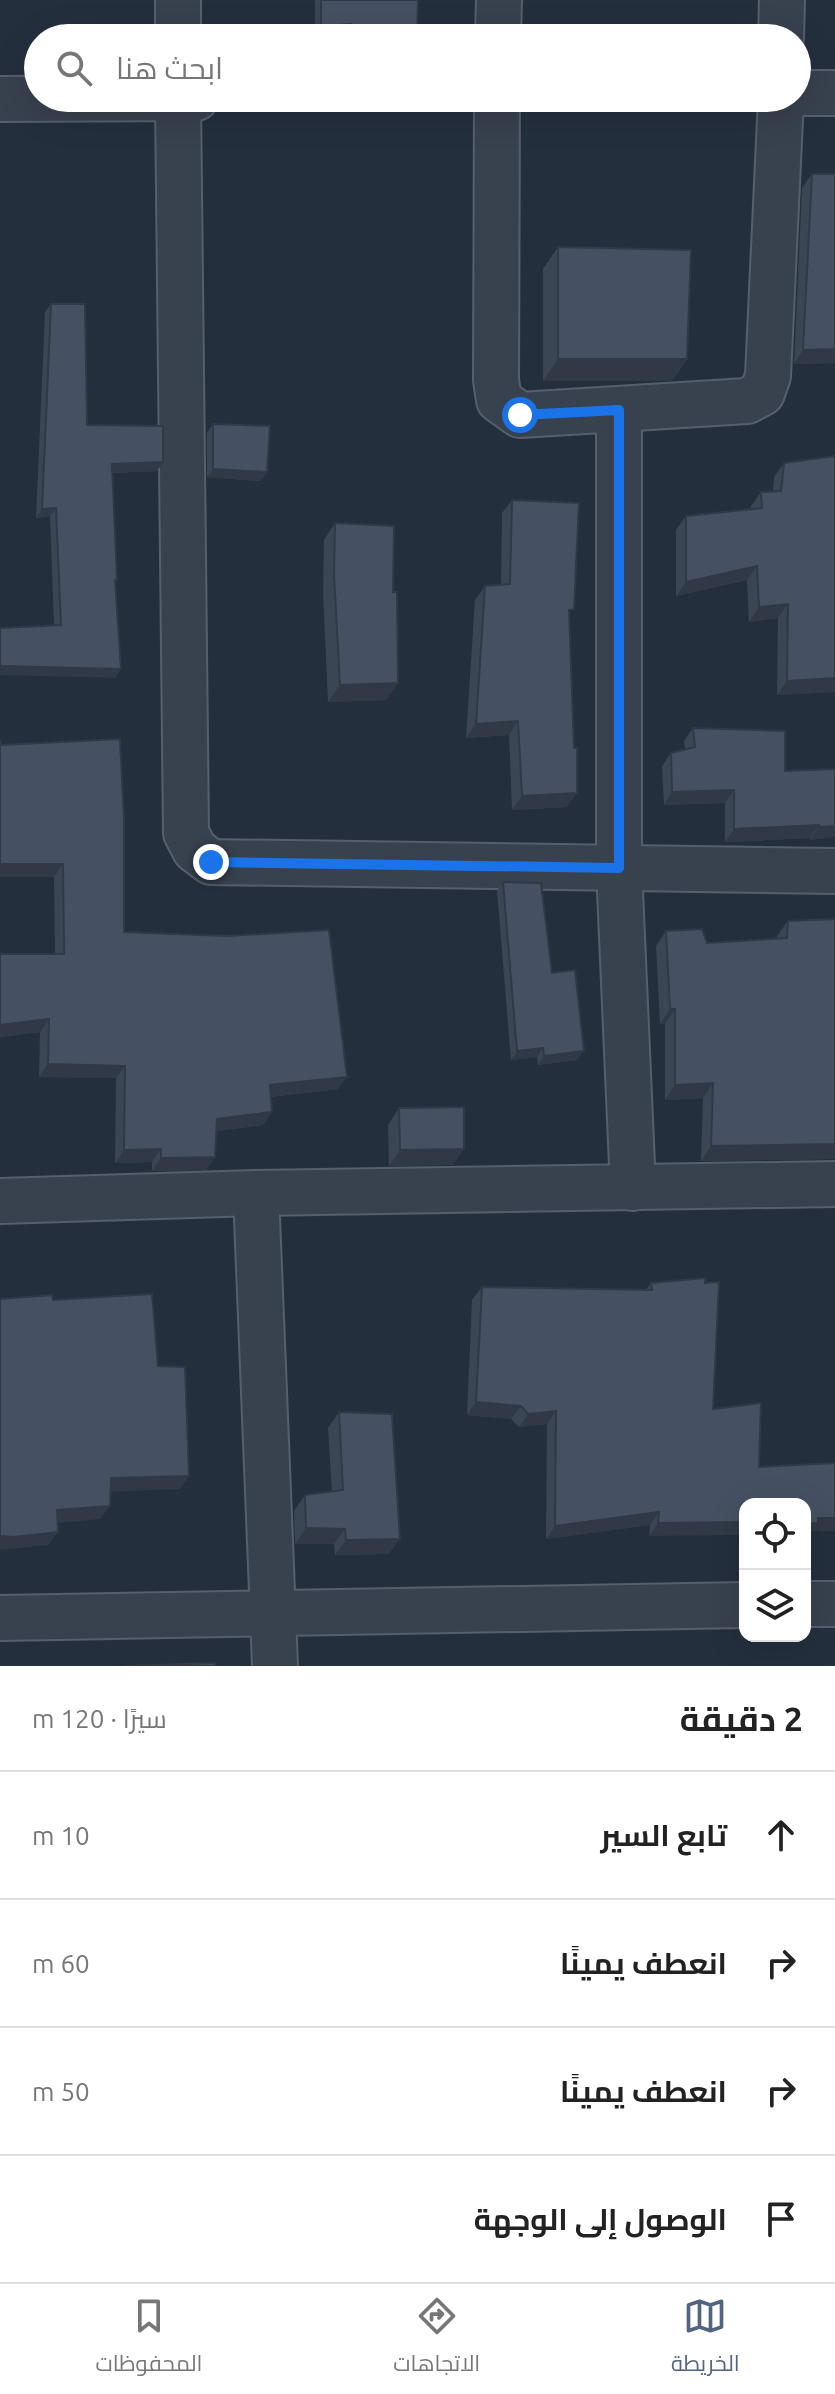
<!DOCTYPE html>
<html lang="ar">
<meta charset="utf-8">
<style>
:root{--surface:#fff;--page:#f6f6f6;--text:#222;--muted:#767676;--line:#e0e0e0;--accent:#516482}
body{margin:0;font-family:Ubuntu,Cairo,sans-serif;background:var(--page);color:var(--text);direction:rtl}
.controls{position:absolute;right:24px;bottom:24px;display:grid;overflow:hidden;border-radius:16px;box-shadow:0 8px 32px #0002}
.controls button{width:72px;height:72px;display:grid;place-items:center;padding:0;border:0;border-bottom:2px solid var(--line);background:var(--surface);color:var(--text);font:40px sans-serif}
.stop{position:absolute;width:24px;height:24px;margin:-18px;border:6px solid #1a73e8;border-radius:50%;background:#fff}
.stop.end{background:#1a73e8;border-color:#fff;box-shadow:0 2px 8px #0008}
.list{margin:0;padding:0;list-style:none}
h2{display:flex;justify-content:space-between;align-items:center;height:104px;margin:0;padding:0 32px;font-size:34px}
h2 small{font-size:26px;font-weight:400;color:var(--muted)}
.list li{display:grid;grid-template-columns:52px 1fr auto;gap:24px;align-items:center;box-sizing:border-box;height:128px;padding:0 32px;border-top:2px solid var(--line)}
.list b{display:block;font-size:30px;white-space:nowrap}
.list em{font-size:26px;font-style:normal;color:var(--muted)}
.icon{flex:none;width:44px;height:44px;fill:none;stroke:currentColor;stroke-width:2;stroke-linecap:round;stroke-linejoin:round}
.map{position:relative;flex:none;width:835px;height:1666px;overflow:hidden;direction:ltr}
.search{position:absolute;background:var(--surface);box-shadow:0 8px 32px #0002;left:24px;right:24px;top:24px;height:88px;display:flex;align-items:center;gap:20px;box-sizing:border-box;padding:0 28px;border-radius:44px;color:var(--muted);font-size:30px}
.sheet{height:616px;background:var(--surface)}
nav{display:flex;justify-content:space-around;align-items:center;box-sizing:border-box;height:112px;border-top:2px solid var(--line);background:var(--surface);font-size:22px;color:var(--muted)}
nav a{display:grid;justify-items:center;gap:4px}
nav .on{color:var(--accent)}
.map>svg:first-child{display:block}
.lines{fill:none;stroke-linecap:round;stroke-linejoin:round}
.minor-casing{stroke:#565f6c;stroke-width:48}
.minor{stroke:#38414e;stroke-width:44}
.wall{fill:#3b4654}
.shaded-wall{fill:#303945}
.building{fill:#455162;stroke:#303945;stroke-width:2}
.route{stroke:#1a73e8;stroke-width:10}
</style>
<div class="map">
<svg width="835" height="1666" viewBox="0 0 835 1666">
<rect width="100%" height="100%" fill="#242f3e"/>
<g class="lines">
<!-- minor casing -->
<g class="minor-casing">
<g id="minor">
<path d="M178,38V0"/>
<path d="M498,38L499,0"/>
<path d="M781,38L782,0"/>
<path d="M797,93H835"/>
<path d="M178,98L186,833L195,850L211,862L835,871"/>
<path d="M497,98L496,380L499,400L520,415L747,401L762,393L768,376L781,98"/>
<path d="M0,99L196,98"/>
<path d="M619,410V868L633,1188"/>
<path d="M256,1193L275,1666"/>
<path d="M0,1201L256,1193L835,1184"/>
<path d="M805,1604H835"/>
<path d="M0,1618L745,1605"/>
</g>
</g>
<!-- minor -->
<use href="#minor" class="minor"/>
</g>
<!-- wall -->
<g class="wall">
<path d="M315,0H418L417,38H345V33L315,35Z"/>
<path d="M812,174L835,363L794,364L802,188Z"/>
<path d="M558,247L687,359L672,381H543V269Z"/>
<path d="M51,304L87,425L157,471L112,473L115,582L121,669L115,678L54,626L50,516L36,518L45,312Z"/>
<path d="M213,424L267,472L261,481L207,477V433Z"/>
<path d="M784,463L835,692L777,695L778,618L749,622L747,580L676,596V530L686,516L751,510V506L761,492L773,491L774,477Z"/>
<path d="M512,500L570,615L567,807L512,810L509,735L466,738L475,600L485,586L501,585L502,513Z"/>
<path d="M335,523L393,592L398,683L386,700L328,702L323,592L324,540Z"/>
<path d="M693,728L785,771L835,769V837L810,840V838L725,842V803L664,805L662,766L671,753L685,749L684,741Z"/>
<path d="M0,740L1,745L124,932L338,1089L271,1097L272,1112L263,1125L216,1131L215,1157L206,1170L152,1171V1162L115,1163L116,1078L39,1077L40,1032L0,1037V954H55L54,877H0Z"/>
<path d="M503,882L552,973L577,1060L538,1065L537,1057L511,1060L497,891Z"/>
<path d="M788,921L835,1159L701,1161L703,1098L665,1100V1024H660L656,946L666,931L707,943L777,939V936Z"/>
<path d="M399,1108L453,1165L389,1166L388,1125Z"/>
<path d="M651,1283L713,1409L759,1467L835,1463V1531H812L808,1536H805V1504L649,1536L650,1525L546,1539L547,1424L519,1427L511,1419L467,1415L472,1300L482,1287L646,1290Z"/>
<path d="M339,1412L389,1554L335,1555L334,1544H295L294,1511L305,1495L332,1492L328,1428Z"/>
</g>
<!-- shaded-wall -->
<g class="shaded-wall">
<path d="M351,24L345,33L315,35L321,26Z"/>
<path d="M835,349V363L794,364L803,350Z"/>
<path d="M558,359H687L672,381H543Z"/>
<path d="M163,462L157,471L106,473L112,464Z"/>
<path d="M213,469L267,472L261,481L207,477Z"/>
<path d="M56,508L50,516L36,518L42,509Z"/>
<path d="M757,566L747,580L676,596L686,582Z"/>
<path d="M788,604L778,618L749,622L759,607Z"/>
<path d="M0,666L121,669L115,678L0,675Z"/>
<path d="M835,678V692L777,695L787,681Z"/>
<path d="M398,683L386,700L328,702L340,685Z"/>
<path d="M518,721L509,735L466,738L476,724Z"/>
<path d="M734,790L725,803L664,805L672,792Z"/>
<path d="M577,793L567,807L512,810L522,796Z"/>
<path d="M819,825L810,838L725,842L734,829Z"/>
<path d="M835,826V837L810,840L819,827Z"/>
<path d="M0,864H63L54,877H0Z"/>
<path d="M670,1009H675L665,1024H660Z"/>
<path d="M49,1019L40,1032L0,1037V1025Z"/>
<path d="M543,1048L537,1057L511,1060L517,1051Z"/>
<path d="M584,1051L577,1060L538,1065L544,1056Z"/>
<path d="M48,1064L125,1066L116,1078L39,1077Z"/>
<path d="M347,1077L338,1089L261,1098L270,1085Z"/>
<path d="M713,1083L703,1098L665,1100L675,1085Z"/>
<path d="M272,1112L263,1125L208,1132L217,1119Z"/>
<path d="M835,1144V1159L701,1161L711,1146Z"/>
<path d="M161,1149L152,1162L115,1163L124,1150Z"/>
<path d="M464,1149L453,1165L389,1166L400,1150Z"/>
<path d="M215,1157L206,1170L152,1171L161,1158Z"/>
<path d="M476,1402L521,1406L511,1419L467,1415Z"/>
<path d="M556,1411L547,1424L519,1427L528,1414Z"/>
<path d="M189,1476L180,1489L101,1492L111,1478Z"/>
<path d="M110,1506L100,1519L48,1524L57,1510Z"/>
<path d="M659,1512L650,1525L546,1539L555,1526Z"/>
<path d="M818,1518H835V1531H812L808,1536H805V1524Z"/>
<path d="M745,1522V1535L649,1536L658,1523Z"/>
<path d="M306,1528L345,1529L334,1544H295Z"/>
<path d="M58,1532L48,1545L0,1550V1536Z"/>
<path d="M400,1539L389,1554L335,1555L346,1540Z"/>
</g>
<!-- building -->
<g class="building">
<path d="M321,0H418L417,38H352L351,24L321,26Z"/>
<path d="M812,174H835V349L803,350Z"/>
<path d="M558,247L691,250L687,359H558Z"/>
<path d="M51,304H85L87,425L163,426V462L112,464L117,580H115L121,669L0,666V628L61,625L56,508L42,509Z"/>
<path d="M213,424L270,426L267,472L213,469Z"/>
<path d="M835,456V678L787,681L788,604L759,607L757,566L686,582V516L762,508L761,492L781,491L784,463Z"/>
<path d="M512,500L579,503L574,609L569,610L574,748H577V793L522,796L518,721L476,724L485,586L510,584Z"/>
<path d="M335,523L394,526L393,592H397L398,683L340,685L334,575Z"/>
<path d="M693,728L785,731V771L835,769V826L819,827V825L734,829V790L672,792L671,753L695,747Z"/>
<path d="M120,739L124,819V932L227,936L329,930L347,1077L270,1085L272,1112L217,1119L215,1157L161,1158V1149L124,1150L125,1066L48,1064L49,1019L0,1025V954H64L63,864H0V740L1,745Z"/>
<path d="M503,882L541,883L552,973L575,970L584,1051L544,1056L543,1048L517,1051Z"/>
<path d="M835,919V1144L711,1146L713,1083L675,1085V1009H670L666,931L702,929L707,943L787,938L788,921Z"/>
<path d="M464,1107V1149L400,1150L399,1108Z"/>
<path d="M705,1278V1283L719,1282L713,1409L761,1403L759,1467L835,1463V1518H818V1523L805,1524V1504H745V1522L658,1523L659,1512L555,1526L556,1411L528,1414L521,1406L476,1402L482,1287L652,1290L651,1283Z"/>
<path d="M152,1294L158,1366L185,1367L189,1476L111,1478L110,1506L57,1510L58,1532L14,1537L0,1536V1299L52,1295L53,1300Z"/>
<path d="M339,1412L392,1414L400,1539L346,1540L345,1529L306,1528L305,1495L343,1490Z"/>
<path d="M215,1663V1666H124Z"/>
</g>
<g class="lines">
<!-- route -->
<path class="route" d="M211,862L619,868V410L520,415"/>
</g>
</svg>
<div class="controls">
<button><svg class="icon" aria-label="locate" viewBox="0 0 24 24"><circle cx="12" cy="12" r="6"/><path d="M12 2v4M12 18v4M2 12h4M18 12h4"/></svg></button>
<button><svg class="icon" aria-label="layers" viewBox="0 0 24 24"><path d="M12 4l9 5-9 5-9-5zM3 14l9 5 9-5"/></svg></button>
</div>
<div class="stop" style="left:520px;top:415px"></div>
<div class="stop end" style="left:211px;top:862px"></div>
<div class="search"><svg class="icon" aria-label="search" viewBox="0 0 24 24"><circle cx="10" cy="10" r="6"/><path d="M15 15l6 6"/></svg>ابحث هنا</div>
</div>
<section class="sheet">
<h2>2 دقيقة<small>سيرًا · 120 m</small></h2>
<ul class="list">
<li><svg class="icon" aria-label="ahead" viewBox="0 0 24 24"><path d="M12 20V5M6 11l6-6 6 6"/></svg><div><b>تابع السير</b></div><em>10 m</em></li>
<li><svg class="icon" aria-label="right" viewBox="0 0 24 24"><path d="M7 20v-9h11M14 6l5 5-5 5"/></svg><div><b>انعطف يمينًا</b></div><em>60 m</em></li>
<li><svg class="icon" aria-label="right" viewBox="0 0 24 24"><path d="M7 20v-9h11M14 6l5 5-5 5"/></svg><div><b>انعطف يمينًا</b></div><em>50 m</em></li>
<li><svg class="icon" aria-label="arrive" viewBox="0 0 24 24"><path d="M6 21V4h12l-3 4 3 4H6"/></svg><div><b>الوصول إلى الوجهة</b></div></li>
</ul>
</section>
<nav>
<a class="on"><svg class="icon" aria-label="map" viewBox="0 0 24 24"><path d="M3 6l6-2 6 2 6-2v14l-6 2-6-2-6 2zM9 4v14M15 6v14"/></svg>الخريطة</a>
<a><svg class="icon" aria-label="directions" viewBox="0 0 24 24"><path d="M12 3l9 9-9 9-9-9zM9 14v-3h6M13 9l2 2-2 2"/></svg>الاتجاهات</a>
<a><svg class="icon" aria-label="saved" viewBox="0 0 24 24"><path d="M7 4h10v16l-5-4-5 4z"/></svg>المحفوظات</a>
</nav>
